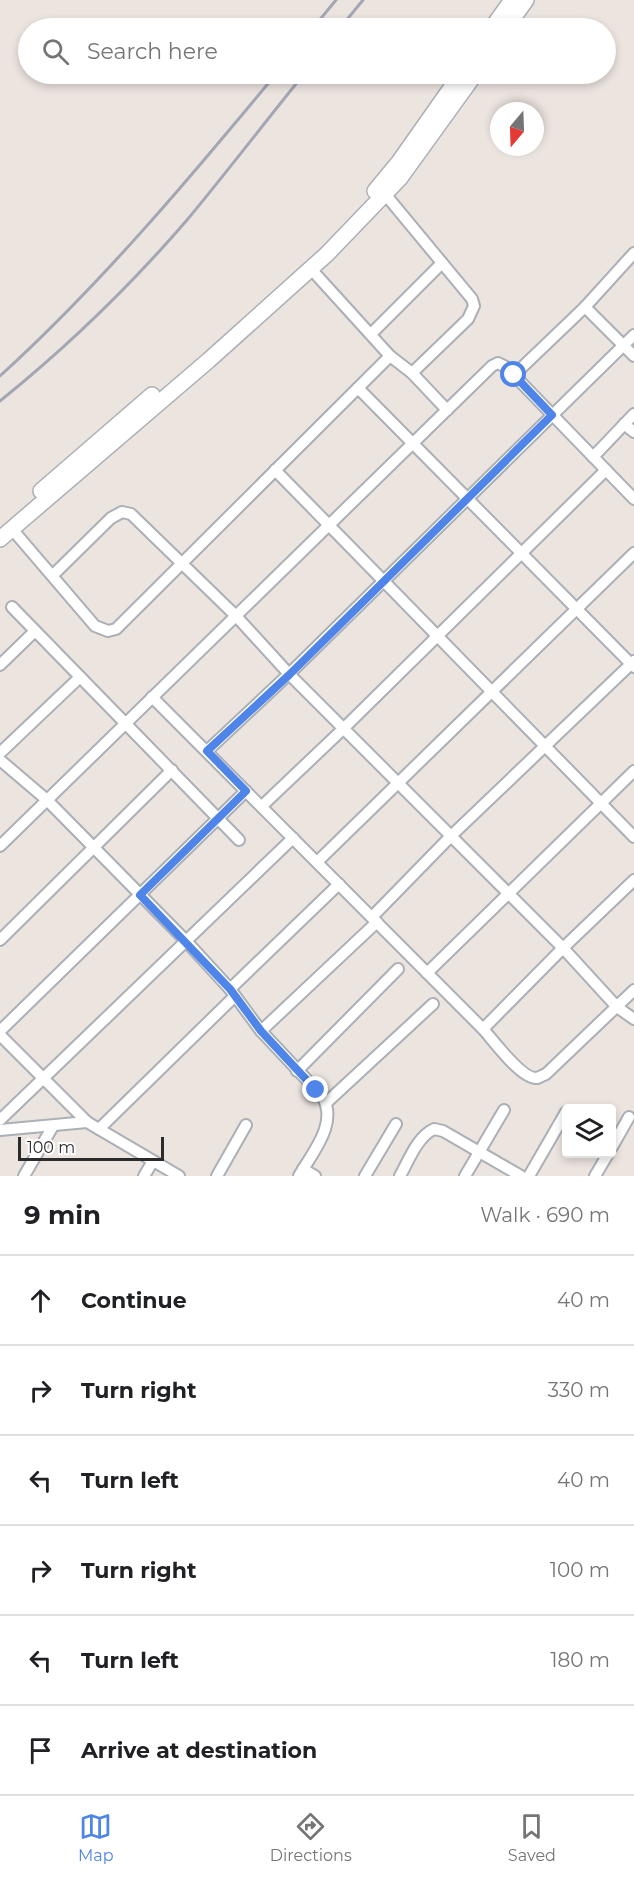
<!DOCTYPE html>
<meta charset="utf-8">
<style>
:root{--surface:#fff;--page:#f2f2f2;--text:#202124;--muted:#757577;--line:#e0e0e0;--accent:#4f85e8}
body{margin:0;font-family:Montserrat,sans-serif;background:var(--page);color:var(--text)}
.controls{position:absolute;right:18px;bottom:18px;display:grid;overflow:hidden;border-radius:6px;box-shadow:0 3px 9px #0003}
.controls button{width:54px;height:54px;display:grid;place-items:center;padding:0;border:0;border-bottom:2px solid var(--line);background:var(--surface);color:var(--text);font:30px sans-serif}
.compass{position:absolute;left:490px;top:102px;width:54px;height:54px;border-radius:50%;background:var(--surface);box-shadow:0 3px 9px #0003;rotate:199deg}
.scale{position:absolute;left:18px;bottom:15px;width:146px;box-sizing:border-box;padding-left:6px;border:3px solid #2b2b2b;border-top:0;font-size:16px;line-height:21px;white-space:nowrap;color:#2b2b2b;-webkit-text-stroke:4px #fff;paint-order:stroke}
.stop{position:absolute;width:18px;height:18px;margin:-14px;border:4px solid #4f85e8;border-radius:50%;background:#fff}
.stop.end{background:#4f85e8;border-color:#fff;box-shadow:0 2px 6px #0008}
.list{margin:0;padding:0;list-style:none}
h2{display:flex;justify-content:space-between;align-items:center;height:78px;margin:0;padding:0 24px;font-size:26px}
h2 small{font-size:20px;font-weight:400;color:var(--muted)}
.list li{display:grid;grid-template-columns:39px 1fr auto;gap:18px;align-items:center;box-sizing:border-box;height:90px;padding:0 24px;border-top:2px solid var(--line)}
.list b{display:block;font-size:22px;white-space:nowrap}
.list em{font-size:20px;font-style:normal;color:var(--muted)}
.icon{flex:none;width:33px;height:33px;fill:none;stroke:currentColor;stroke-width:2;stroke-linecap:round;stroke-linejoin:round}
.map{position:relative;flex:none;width:634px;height:1176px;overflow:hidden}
.search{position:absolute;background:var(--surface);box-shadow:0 3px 9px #0003;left:18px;right:18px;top:18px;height:66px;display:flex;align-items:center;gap:15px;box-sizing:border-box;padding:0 21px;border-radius:33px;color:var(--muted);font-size:22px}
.sheet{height:618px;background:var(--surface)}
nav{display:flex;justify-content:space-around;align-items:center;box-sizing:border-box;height:84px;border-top:2px solid var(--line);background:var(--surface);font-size:16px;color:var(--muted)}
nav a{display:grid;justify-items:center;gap:3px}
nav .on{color:var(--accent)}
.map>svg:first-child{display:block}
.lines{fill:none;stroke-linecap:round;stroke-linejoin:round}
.street-casing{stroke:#abafb6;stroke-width:14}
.secondary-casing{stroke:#abafb6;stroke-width:18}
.street{stroke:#fff;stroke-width:10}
.secondary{stroke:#fff;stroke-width:15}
.rail{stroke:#a2a7b3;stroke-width:3}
.route{stroke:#4f85e8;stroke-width:8}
</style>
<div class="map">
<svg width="634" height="1176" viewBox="0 0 634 1176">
<rect width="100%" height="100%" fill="#ece4df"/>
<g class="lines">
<!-- street casing -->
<g class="street-casing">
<g id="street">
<path d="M385,194L472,299L474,306L468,319L412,373"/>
<path d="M311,269L390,356L412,373L447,410"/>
<path d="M585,307L634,356"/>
<path d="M371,334L442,263"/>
<path d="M514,375L585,307L634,253"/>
<path d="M358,388L634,667"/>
<path d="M624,424L634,432"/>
<path d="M593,457L634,414"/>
<path d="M275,470L634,837"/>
<path d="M12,529L95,626L108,631L116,629L390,356"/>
<path d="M53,575L111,518L122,512L131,514L236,616L289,674L563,948L617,1007L634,1019"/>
<path d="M12,607L239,840"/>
<path d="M0,665L35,631"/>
<path d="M152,697L483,1029C493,1040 522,1080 537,1078C540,1077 543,1075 546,1074L634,990"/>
<path d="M207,751L289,674L634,335"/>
<path d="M0,753L80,677"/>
<path d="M0,760L47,800L186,941L230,989L261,1031L322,1096C339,1123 312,1153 299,1176"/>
<path d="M262,806L344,728L606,470"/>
<path d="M0,846L492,366L498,363L506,367L634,499"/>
<path d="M317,862L634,553"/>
<path d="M372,917L451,836L634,661"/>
<path d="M0,940L172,770"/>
<path d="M427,973L634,771"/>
<path d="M230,989L339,884"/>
<path d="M483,1029L563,948L634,880"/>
<path d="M0,1031L246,791"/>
<path d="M261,1031L377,922"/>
<path d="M0,1035L87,1122L179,1176"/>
<path d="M297,1071L398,969"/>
<path d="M326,1103L433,1004"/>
<path d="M0,1120L293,838"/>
<path d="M99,1129L235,996"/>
<path d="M0,1130L87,1122"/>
<path d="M612,1147L629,1117"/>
<path d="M303,1169L315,1176"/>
<path d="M24,1176L53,1126"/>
<path d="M144,1176L153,1161"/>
<path d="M217,1176L246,1125"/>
<path d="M365,1176L396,1124"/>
<path d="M400,1176C409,1160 417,1137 434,1129L443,1131L521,1176"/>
<path d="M465,1176L504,1110"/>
<path d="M529,1176L566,1112"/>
<path d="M595,1176L608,1154"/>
</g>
</g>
<!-- secondary casing -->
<g class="secondary-casing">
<g id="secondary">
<path d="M492,28L512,0"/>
<path d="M506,28L526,0"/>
<path d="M375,191L399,162L461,74"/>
<path d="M41,491L152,395"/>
<path d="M0,539L209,360L327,254L400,178L475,74"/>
</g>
</g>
<!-- street -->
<use href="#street" class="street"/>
<!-- secondary -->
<use href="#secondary" class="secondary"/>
<!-- rail -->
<g class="rail">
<path d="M313,28L336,0"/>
<path d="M340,28L363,0"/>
<path d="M0,376C101,284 189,179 276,74"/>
<path d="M0,401C67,347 131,285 187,220C227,172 265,122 304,74"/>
</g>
</g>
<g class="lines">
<!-- route -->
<path class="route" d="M316,1090L261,1031L230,989L140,895L246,791L207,751L289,675L552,415L514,375"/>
</g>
</svg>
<div class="controls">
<button><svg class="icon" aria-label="layers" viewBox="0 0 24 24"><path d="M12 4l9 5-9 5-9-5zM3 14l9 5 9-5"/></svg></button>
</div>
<svg class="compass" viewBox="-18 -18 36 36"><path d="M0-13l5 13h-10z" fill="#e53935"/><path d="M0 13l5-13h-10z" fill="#757577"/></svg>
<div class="scale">100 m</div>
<div class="stop" style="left:514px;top:375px"></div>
<div class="stop end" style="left:316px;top:1090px"></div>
<div class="search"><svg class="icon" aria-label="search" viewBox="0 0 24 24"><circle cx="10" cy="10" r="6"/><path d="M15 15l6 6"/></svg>Search here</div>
</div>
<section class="sheet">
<h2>9 min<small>Walk · 690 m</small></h2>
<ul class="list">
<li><svg class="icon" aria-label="ahead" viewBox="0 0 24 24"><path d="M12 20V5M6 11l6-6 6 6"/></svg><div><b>Continue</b></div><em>40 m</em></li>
<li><svg class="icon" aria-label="right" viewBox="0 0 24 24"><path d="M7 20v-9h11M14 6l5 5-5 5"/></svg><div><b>Turn right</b></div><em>330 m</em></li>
<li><svg class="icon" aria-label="left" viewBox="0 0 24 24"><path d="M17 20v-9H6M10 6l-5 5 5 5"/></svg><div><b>Turn left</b></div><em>40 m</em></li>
<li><svg class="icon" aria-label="right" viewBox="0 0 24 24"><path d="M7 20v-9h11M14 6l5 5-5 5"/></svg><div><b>Turn right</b></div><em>100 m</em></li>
<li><svg class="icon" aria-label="left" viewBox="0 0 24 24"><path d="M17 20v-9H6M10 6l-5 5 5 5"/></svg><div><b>Turn left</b></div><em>180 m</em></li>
<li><svg class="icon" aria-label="arrive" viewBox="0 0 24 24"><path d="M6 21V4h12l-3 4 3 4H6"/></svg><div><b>Arrive at destination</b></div></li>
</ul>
</section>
<nav>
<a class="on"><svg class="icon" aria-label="map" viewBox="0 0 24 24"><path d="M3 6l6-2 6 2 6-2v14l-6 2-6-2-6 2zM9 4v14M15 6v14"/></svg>Map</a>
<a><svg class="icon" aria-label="directions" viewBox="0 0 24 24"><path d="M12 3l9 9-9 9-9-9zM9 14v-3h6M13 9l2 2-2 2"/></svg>Directions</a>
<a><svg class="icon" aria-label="saved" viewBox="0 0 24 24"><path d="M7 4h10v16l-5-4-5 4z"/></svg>Saved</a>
</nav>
